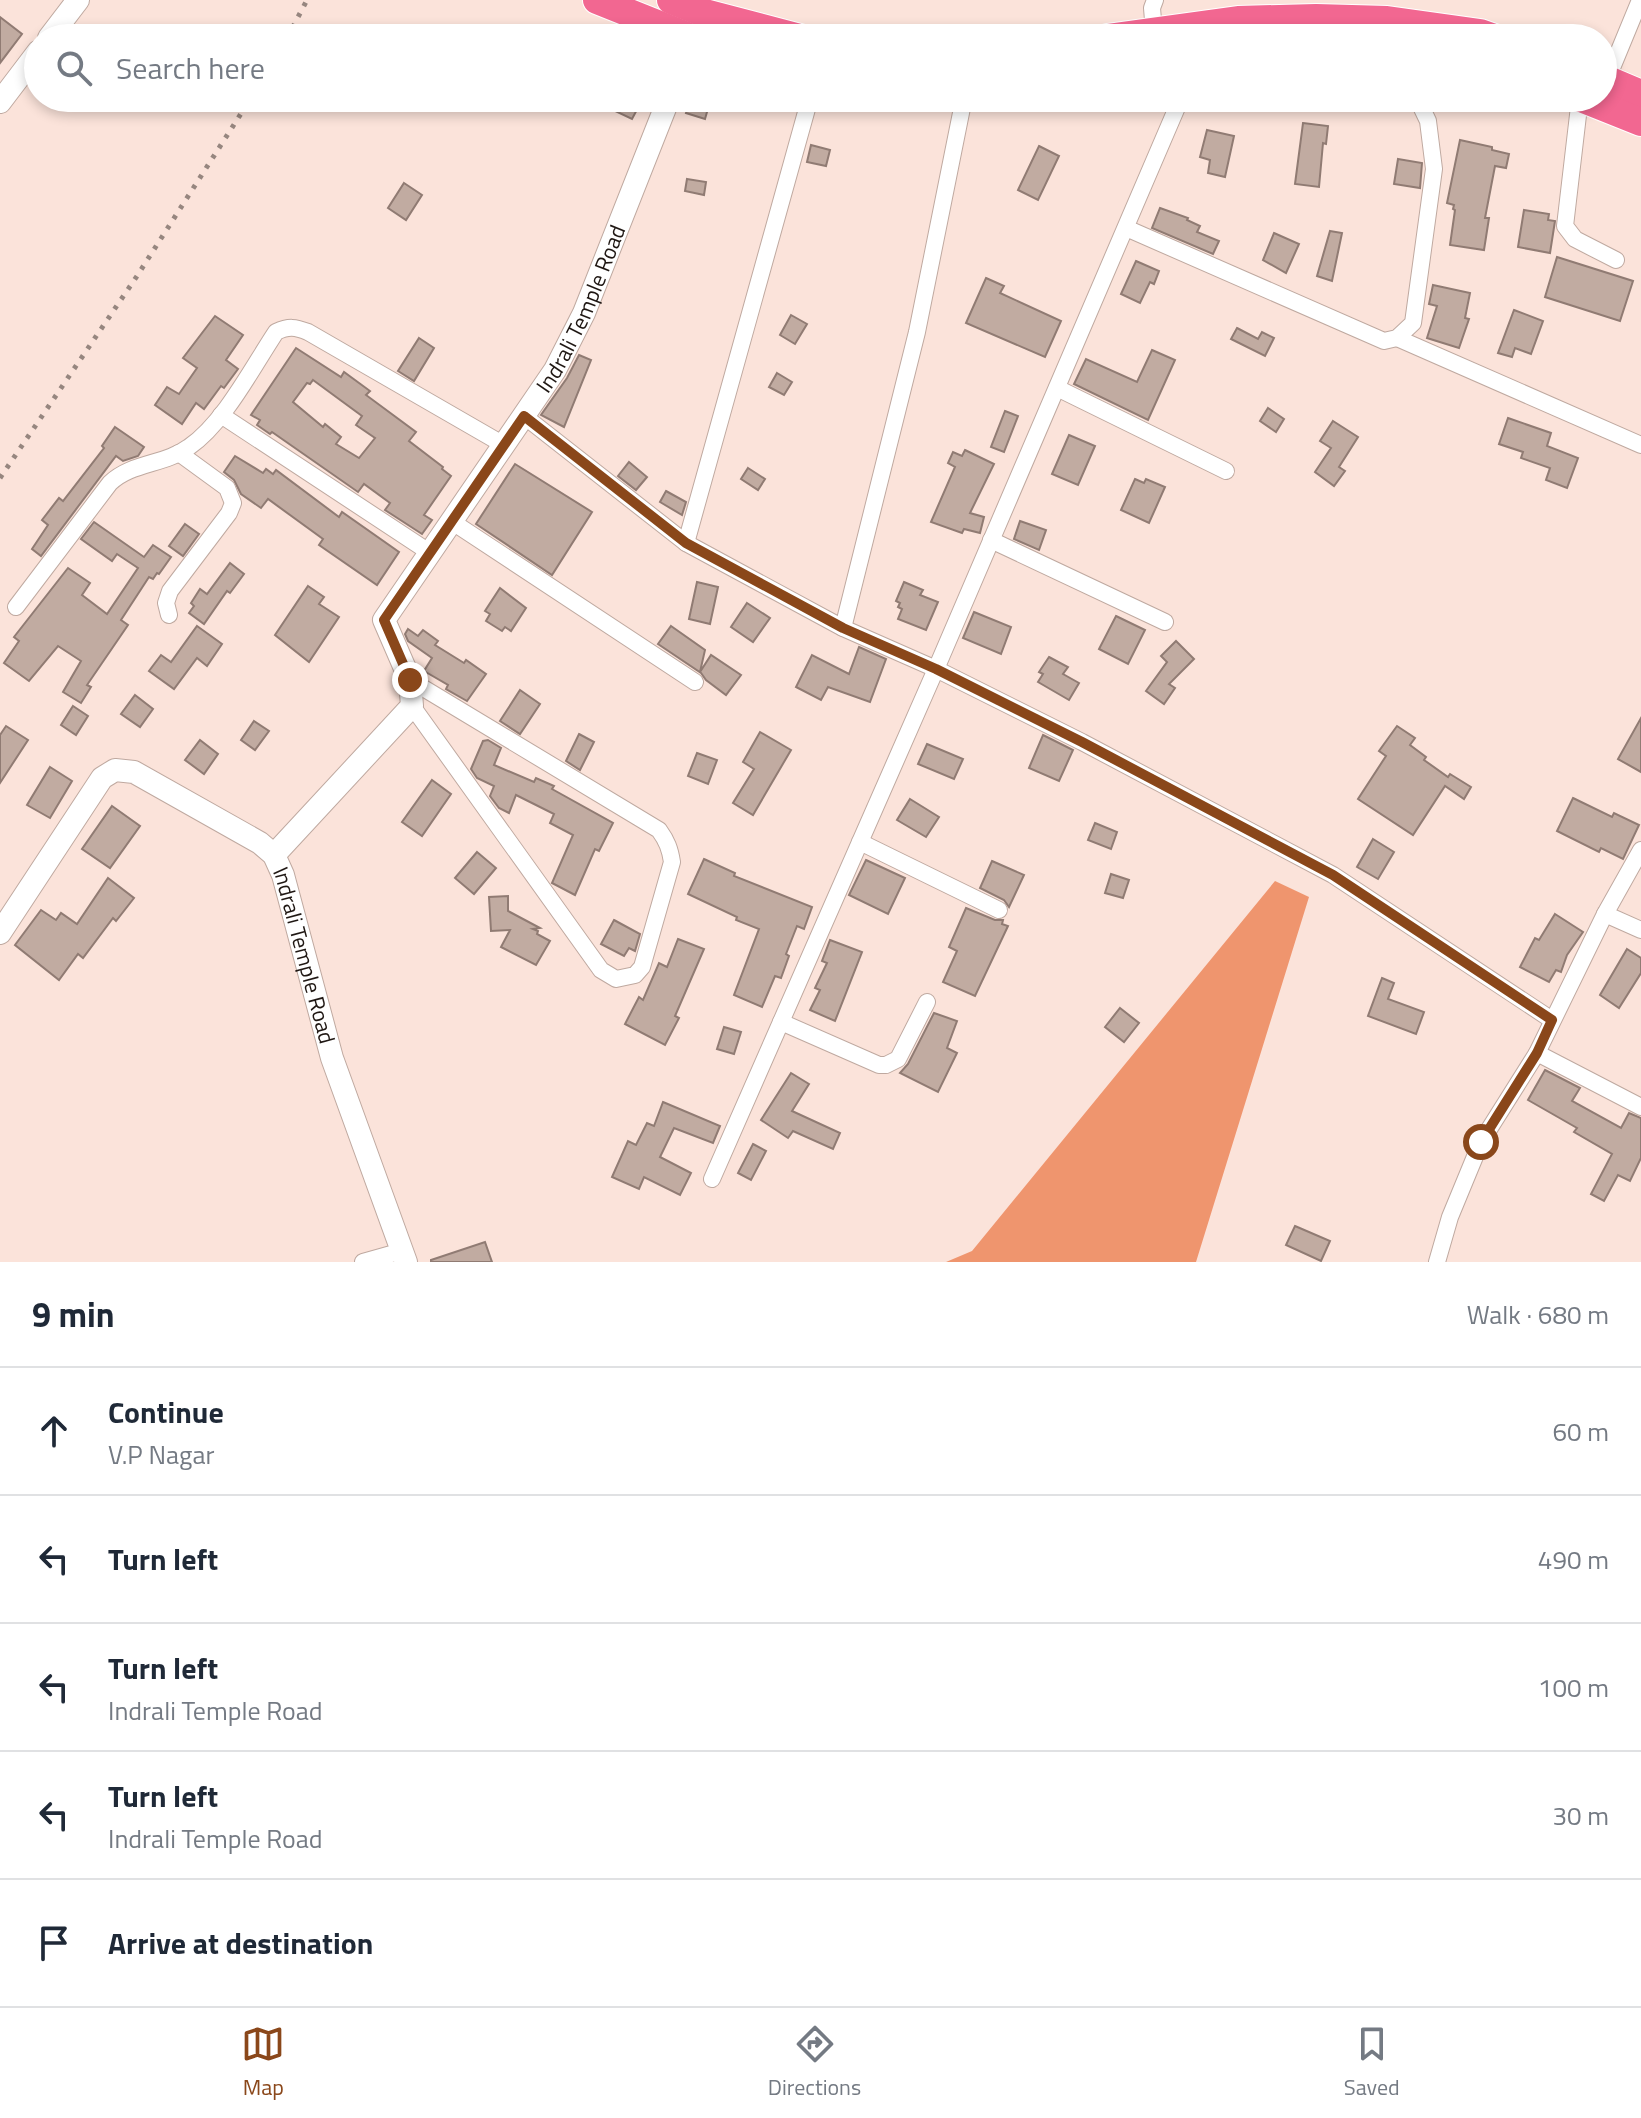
<!DOCTYPE html>
<meta charset="utf-8">
<style>
:root{--surface:#fff;--page:#f2f2f3;--text:#1f2937;--muted:#747a83;--line:#e0e1e3;--accent:#8a471a}
body{margin:0;font-family:"Titillium Web",sans-serif;background:var(--page);color:var(--text)}
.stop{position:absolute;width:24px;height:24px;margin:-18px;border:6px solid #8a471a;border-radius:50%;background:#fff}
.stop.end{background:#8a471a;border-color:#fff;box-shadow:0 2px 8px #0008}
.list{margin:0;padding:0;list-style:none}
h2{display:flex;justify-content:space-between;align-items:center;height:104px;margin:0;padding:0 32px;font-size:34px}
h2 small{font-size:26px;font-weight:400;color:var(--muted)}
.list li{display:grid;grid-template-columns:52px 1fr auto;gap:24px;align-items:center;box-sizing:border-box;height:128px;padding:0 32px;border-top:2px solid var(--line)}
.list b{display:block;font-size:30px;white-space:nowrap}
.list p{margin:0;font-size:26px;white-space:nowrap;color:var(--muted)}
.list em{font-size:26px;font-style:normal;color:var(--muted)}
.icon{flex:none;width:44px;height:44px;fill:none;stroke:currentColor;stroke-width:2;stroke-linecap:round;stroke-linejoin:round}
.map{position:relative;flex:none;width:1641px;height:1262px;overflow:hidden}
.search{position:absolute;background:var(--surface);box-shadow:0 4px 12px #0003;left:24px;right:24px;top:24px;height:88px;display:flex;align-items:center;gap:20px;box-sizing:border-box;padding:0 28px;border-radius:44px;color:var(--muted);font-size:30px}
.sheet{height:744px;background:var(--surface)}
nav{display:flex;justify-content:space-around;align-items:center;box-sizing:border-box;height:112px;border-top:2px solid var(--line);background:var(--surface);font-size:22px;color:var(--muted)}
nav a{display:grid;justify-items:center;gap:4px}
nav .on{color:var(--accent)}
.map>svg:first-child{display:block}
.forest{fill:#ef956e}
.building{fill:#c1aba1;stroke:#907b73;stroke-width:2;fill-rule:evenodd}
.lines{fill:none;stroke-linecap:round;stroke-linejoin:round}
.street-casing{stroke:#bfa9a0;stroke-width:18}
.secondary-casing{stroke:#bfa9a0;stroke-width:24}
.highway-casing{stroke:#fff;stroke-width:30}
.street{stroke:#fff;stroke-width:16}
.secondary{stroke:#fff;stroke-width:22}
.highway{stroke:#f26791;stroke-width:28}
.rail{stroke:#96867f;stroke-width:5;stroke-dasharray:4 8;stroke-linecap:butt}
.route{stroke:#8a471a;stroke-width:10}
.labels{text-anchor:middle;dominant-baseline:central;stroke-width:6;stroke-linejoin:round;paint-order:stroke}
.street-label{font-size:22px;fill:#1f1713;stroke:#fef4f0}
</style>
<div class="map">
<svg width="1641" height="1262" viewBox="0 0 1641 1262">
<rect width="100%" height="100%" fill="#fbe3da"/>
<!-- forest -->
<path class="forest" d="M1275,881L1309,897L1196,1262H946L972,1251Z"/>
<!-- building -->
<g class="building">
<path d="M0,17L22,34L0,63Z"/>
<path d="M616,98H627L640,104L632,119L611,109Z"/>
<path d="M691,98H711L705,119L686,113Z"/>
<path d="M1303,123L1328,126L1326,144L1323,143L1319,187L1295,184Z"/>
<path d="M1207,130L1234,136L1225,177L1208,173L1210,160L1200,157Z"/>
<path d="M1460,140L1492,147V150L1509,154L1506,168L1495,166L1485,218H1489L1484,250L1450,245L1455,210L1453,209L1454,205L1447,203Z"/>
<path d="M811,145L830,150L826,166L807,162Z"/>
<path d="M1039,146L1059,156L1038,200L1018,190Z"/>
<path d="M1398,159L1422,163L1420,188L1394,184Z"/>
<path d="M687,179L706,182L704,195L685,191Z"/>
<path d="M404,183L422,195L406,220L388,208Z"/>
<path d="M1160,208L1188,218L1187,220L1200,226L1197,232L1219,241L1213,254L1152,228Z"/>
<path d="M1524,210L1549,214L1548,220L1555,221L1550,253L1518,247Z"/>
<path d="M1330,231L1342,233L1332,281L1317,276Z"/>
<path d="M1274,233L1299,244L1286,273L1263,260Z"/>
<path d="M1557,257L1633,281L1620,321L1545,297Z"/>
<path d="M1136,261L1159,271L1154,284L1150,282L1140,303L1121,294Z"/>
<path d="M986,278L1004,286L1000,293L1061,321L1045,357L966,323Z"/>
<path d="M1433,285L1470,293L1465,318L1469,319L1459,348L1427,338L1437,306L1429,304Z"/>
<path d="M1514,310L1543,321L1531,354L1515,348L1512,357L1498,353Z"/>
<path d="M791,315L807,324L795,344L780,335Z"/>
<path d="M215,316L243,335L226,360L238,369L224,388L221,386L204,409L196,403L182,424L155,405L167,387L179,394L197,368L183,358Z"/>
<path d="M1237,328L1258,339L1262,332L1274,338L1265,356L1231,339Z"/>
<path d="M419,338L434,348L414,381L398,371Z"/>
<path d="M296,348L341,377L344,372L370,391L366,395L416,432L409,441L443,467L442,469L451,476L424,515L432,520L422,534L385,510L390,503L364,484L358,492L272,432L270,434L257,425L260,420L251,415ZM313,380L362,416L356,425L375,438L359,458L336,444L341,437L325,424L323,427L293,402L307,383L310,384Z"/>
<path d="M1152,350L1175,360L1148,420L1074,384L1086,359L1137,382Z"/>
<path d="M579,355L591,360L564,427L541,415L567,378Z"/>
<path d="M777,373L792,382L784,395L769,387Z"/>
<path d="M1268,408L1284,419L1276,432L1260,421Z"/>
<path d="M1005,411L1018,416L1004,452L991,447Z"/>
<path d="M1508,418L1551,433L1547,446L1578,458L1567,488L1546,480L1550,468L1521,458L1523,452L1499,444Z"/>
<path d="M1333,421L1358,437L1339,467L1345,471L1334,486L1315,472L1331,448L1320,441Z"/>
<path d="M115,427L144,447L138,456L123,461L116,456L41,556L32,549L48,525L42,520L59,498L63,501L104,448L102,446Z"/>
<path d="M1069,435L1095,446L1078,485L1052,474Z"/>
<path d="M965,450L994,464L970,513L984,517L980,533L964,529L962,533L931,522L955,467L948,463L953,452L962,456Z"/>
<path d="M235,456L263,473L266,469L273,474L276,470L339,517L342,512L399,552L377,585L319,545L323,539L268,499L261,508L241,494L234,480L224,472Z"/>
<path d="M629,462L647,477L636,490L618,476Z"/>
<path d="M515,464L592,512L552,575L476,524Z"/>
<path d="M748,468L765,479L758,490L741,479Z"/>
<path d="M1135,479L1144,483L1146,479L1165,487L1149,523L1121,510Z"/>
<path d="M666,491L686,502L682,515L660,502Z"/>
<path d="M1020,521L1046,530L1039,550L1014,539Z"/>
<path d="M94,522L144,557L153,545L171,557L159,574L157,573L153,579L149,577L121,620L128,625L87,685L91,687L81,703L63,692L81,661L58,646L29,681L4,663L19,641L14,637L68,568L90,583L82,595L107,614L138,568L117,554L112,561L81,539Z"/>
<path d="M185,524L199,534L183,556L169,546Z"/>
<path d="M230,563L244,574L230,593L227,591L204,624L189,613L194,606L191,603L200,589L207,594Z"/>
<path d="M697,582L718,587L710,624L689,619Z"/>
<path d="M904,582L923,590L920,595L938,602L926,630L898,619L902,609L898,607L900,603L896,601Z"/>
<path d="M308,586L324,597L319,604L339,617L309,662L275,635Z"/>
<path d="M500,588L526,608L511,631L505,627L502,631L486,621L490,614L485,611Z"/>
<path d="M747,603L770,618L753,642L731,627Z"/>
<path d="M974,612L1011,627L1001,654L963,638Z"/>
<path d="M1116,616L1145,630L1128,664L1099,649Z"/>
<path d="M197,626L222,644L207,666L197,658L174,689L149,671L161,655L171,662Z"/>
<path d="M671,626L705,650L700,672L711,655L741,675L726,695L706,680L701,673L658,644Z"/>
<path d="M408,629L418,636L423,630L438,641L435,645L464,663L466,660L486,674L467,701L446,689L448,685L424,671L432,658L408,641L405,634Z"/>
<path d="M1176,641L1194,659L1169,684L1175,688L1164,704L1146,691L1167,662L1161,656Z"/>
<path d="M859,647L886,659L870,702L828,687L821,700L796,687L812,655L849,674Z"/>
<path d="M1049,657L1068,667L1063,674L1079,683L1069,700L1038,682L1043,674L1039,672Z"/>
<path d="M520,690L540,704L520,734L500,721Z"/>
<path d="M135,695L153,709L140,727L121,714Z"/>
<path d="M73,706L88,716L76,735L61,725Z"/>
<path d="M1641,718V772L1618,759Z"/>
<path d="M254,721L269,731L255,750L241,740Z"/>
<path d="M6,726L28,740L0,783V735Z"/>
<path d="M1397,726L1415,738L1410,745L1426,757L1424,760L1448,777L1450,774L1471,787L1464,799L1445,786L1413,835L1358,799L1386,756L1379,751Z"/>
<path d="M760,732L791,750L753,815L733,803L754,769L743,762Z"/>
<path d="M579,734L594,742L580,770L566,761Z"/>
<path d="M1043,735L1073,750L1059,781L1029,768Z"/>
<path d="M200,740L218,754L204,774L185,760Z"/>
<path d="M488,740L501,748L494,765L534,782L536,778L554,786L552,789L613,823L599,851L595,849L575,895L552,883L573,835L550,823L554,814L516,795L509,813L499,808L490,796L494,786L477,778L471,769L483,741Z"/>
<path d="M927,744L963,759L954,779L918,764Z"/>
<path d="M697,753L717,760L708,784L688,776Z"/>
<path d="M50,767L72,781L50,818L27,805Z"/>
<path d="M432,780L451,794L422,836L402,822Z"/>
<path d="M1573,798L1612,817L1614,813L1639,825L1623,859L1601,848L1599,852L1557,831Z"/>
<path d="M910,799L939,817L926,837L897,820Z"/>
<path d="M112,806L140,826L110,868L82,849Z"/>
<path d="M1095,823L1117,832L1111,849L1088,840Z"/>
<path d="M1373,839L1394,852L1378,879L1357,867Z"/>
<path d="M477,852L496,868L474,894L455,878Z"/>
<path d="M704,859L735,873L734,876L812,907L804,929L797,926L786,954L789,956L781,978L775,976L762,1007L734,995L759,929L736,920L737,917L688,894Z"/>
<path d="M866,860L905,878L888,914L849,895Z"/>
<path d="M992,861L1024,875L1009,907L1004,900L980,888Z"/>
<path d="M1111,874L1129,880L1123,898L1105,893Z"/>
<path d="M108,878L134,898L116,921L113,918L83,958L78,954L59,980L15,945L41,910L56,920L61,913L77,924Z"/>
<path d="M508,896V911L540,928L533,929L538,931L537,934L550,941L536,965L501,947L510,930L491,931L489,897Z"/>
<path d="M966,908L995,920H1003L1002,924L1008,926L975,996L943,982L957,951L949,947Z"/>
<path d="M1555,914L1583,932L1567,955L1561,972L1556,970L1549,982L1520,967L1535,938L1539,940Z"/>
<path d="M614,920L640,934L635,951L629,948L624,956L601,944Z"/>
<path d="M678,939L704,949L675,1016L679,1018L665,1045L625,1024L639,997L643,1000L659,963L667,967Z"/>
<path d="M830,940L862,952L835,1021L810,1010L820,990L815,988L827,963L822,961Z"/>
<path d="M1627,949L1641,958V973L1619,1008L1600,995Z"/>
<path d="M1382,978L1394,983L1388,999L1424,1012L1416,1034L1368,1016Z"/>
<path d="M1120,1008L1139,1023L1124,1042L1105,1027Z"/>
<path d="M934,1013L957,1021L947,1048L957,1053L938,1092L900,1073L908,1064Z"/>
<path d="M724,1027L741,1032L734,1054L717,1049Z"/>
<path d="M1545,1070L1580,1088L1572,1101L1621,1128L1629,1113L1641,1118V1158L1630,1181L1618,1175L1604,1201L1591,1194L1612,1154L1574,1132L1577,1128L1528,1100Z"/>
<path d="M791,1073L809,1084L792,1111L840,1133L833,1149L793,1131L788,1138L761,1120Z"/>
<path d="M663,1102L720,1126L713,1143L674,1128L660,1157L691,1173L680,1195L644,1177L639,1189L612,1177L628,1141L636,1145L647,1123L654,1126Z"/>
<path d="M753,1144L766,1151L751,1180L738,1173Z"/>
<path d="M1295,1226L1330,1241L1321,1261L1286,1245Z"/>
<path d="M485,1242L492,1262H431V1260Z"/>
</g>
<g class="lines">
<!-- street casing -->
<g class="street-casing">
<g id="street">
<path d="M1154,32L1152,8L1155,0"/>
<path d="M1607,80L1640,0"/>
<path d="M1580,98L1565,226L1575,239L1616,260"/>
<path d="M1126,228L1384,341L1397,338L1413,323L1434,169L1428,121L1417,98"/>
<path d="M1397,338L1641,445"/>
<path d="M1057,388L1226,471"/>
<path d="M221,415L429,552"/>
<path d="M524,416L686,543L843,628L936,669L1082,742L1333,875L1552,1020"/>
<path d="M451,521L695,682"/>
<path d="M991,540L1165,622"/>
<path d="M686,543L810,98"/>
<path d="M16,607L110,483C132,462 165,465 189,447C224,423 252,368 276,332C289,326 295,327 308,332L504,445"/>
<path d="M169,615L166,603L170,591L229,513L233,503L227,488L179,453"/>
<path d="M843,628L917,332L964,98"/>
<path d="M410,680L659,830C667,841 670,849 672,862L642,967L635,975L616,979L601,970L412,706"/>
<path d="M860,842L999,910"/>
<path d="M1605,914L1641,930"/>
<path d="M781,1022L879,1065H886L898,1059L927,1002"/>
<path d="M1537,1053L1641,1107"/>
<path d="M712,1179L936,669L1181,98"/>
<path d="M363,1262L402,1251"/>
<path d="M1437,1262L1450,1217L1481,1142L1537,1053L1605,914L1641,850"/>
</g>
</g>
<!-- secondary casing -->
<g class="secondary-casing">
<g id="secondary">
<path d="M49,38L78,0"/>
<path d="M0,102L38,52"/>
<path id="s1" d="M274,855L412,706L410,680L384,620L555,370L584,313L669,98"/>
<path id="s2" d="M0,933L102,778L115,770L134,772L260,843L274,855L283,875L332,1058L406,1262"/>
</g>
</g>
<!-- highway casing -->
<g class="highway-casing">
<g id="highway">
<path d="M597,0L692,38"/>
<path d="M671,0L701,12L800,38"/>
<path d="M1107,38L1238,20L1316,18L1387,20L1480,33L1494,38"/>
<path d="M1603,78L1641,94"/>
<path d="M1581,98L1641,122"/>
</g>
</g>
<!-- street -->
<use href="#street" class="street"/>
<!-- secondary -->
<use href="#secondary" class="secondary"/>
<!-- highway -->
<use href="#highway" class="highway"/>
<!-- rail -->
<g class="rail">
<path d="M287,38L307,0"/>
<path d="M0,478L137,276L251,98"/>
</g>
</g>
<g class="lines">
<!-- route -->
<path class="route" d="M410,680L384,620L524,416L686,543L843,628L936,669L1082,742L1333,875L1552,1020L1537,1053L1481,1142"/>
</g>
<g class="labels">
<!-- street labels -->
<g class="street-label">
<text stroke="none"><textPath href="#s1" startOffset="664">Indrali Temple Road</textPath></text>
<text stroke="none"><textPath href="#s2" startOffset="488">Indrali Temple Road</textPath></text>
</g>
</g>
</svg>
<div class="stop" style="left:1481px;top:1142px"></div>
<div class="stop end" style="left:410px;top:680px"></div>
<div class="search"><svg class="icon" aria-label="search" viewBox="0 0 24 24"><circle cx="10" cy="10" r="6"/><path d="M15 15l6 6"/></svg>Search here</div>
</div>
<section class="sheet">
<h2>9 min<small>Walk · 680 m</small></h2>
<ul class="list">
<li><svg class="icon" aria-label="ahead" viewBox="0 0 24 24"><path d="M12 20V5M6 11l6-6 6 6"/></svg><div><b>Continue</b><p>V.P Nagar</p></div><em>60 m</em></li>
<li><svg class="icon" aria-label="left" viewBox="0 0 24 24"><path d="M17 20v-9H6M10 6l-5 5 5 5"/></svg><div><b>Turn left</b></div><em>490 m</em></li>
<li><svg class="icon" aria-label="left" viewBox="0 0 24 24"><path d="M17 20v-9H6M10 6l-5 5 5 5"/></svg><div><b>Turn left</b><p>Indrali Temple Road</p></div><em>100 m</em></li>
<li><svg class="icon" aria-label="left" viewBox="0 0 24 24"><path d="M17 20v-9H6M10 6l-5 5 5 5"/></svg><div><b>Turn left</b><p>Indrali Temple Road</p></div><em>30 m</em></li>
<li><svg class="icon" aria-label="arrive" viewBox="0 0 24 24"><path d="M6 21V4h12l-3 4 3 4H6"/></svg><div><b>Arrive at destination</b></div></li>
</ul>
</section>
<nav>
<a class="on"><svg class="icon" aria-label="map" viewBox="0 0 24 24"><path d="M3 6l6-2 6 2 6-2v14l-6 2-6-2-6 2zM9 4v14M15 6v14"/></svg>Map</a>
<a><svg class="icon" aria-label="directions" viewBox="0 0 24 24"><path d="M12 3l9 9-9 9-9-9zM9 14v-3h6M13 9l2 2-2 2"/></svg>Directions</a>
<a><svg class="icon" aria-label="saved" viewBox="0 0 24 24"><path d="M7 4h10v16l-5-4-5 4z"/></svg>Saved</a>
</nav>
